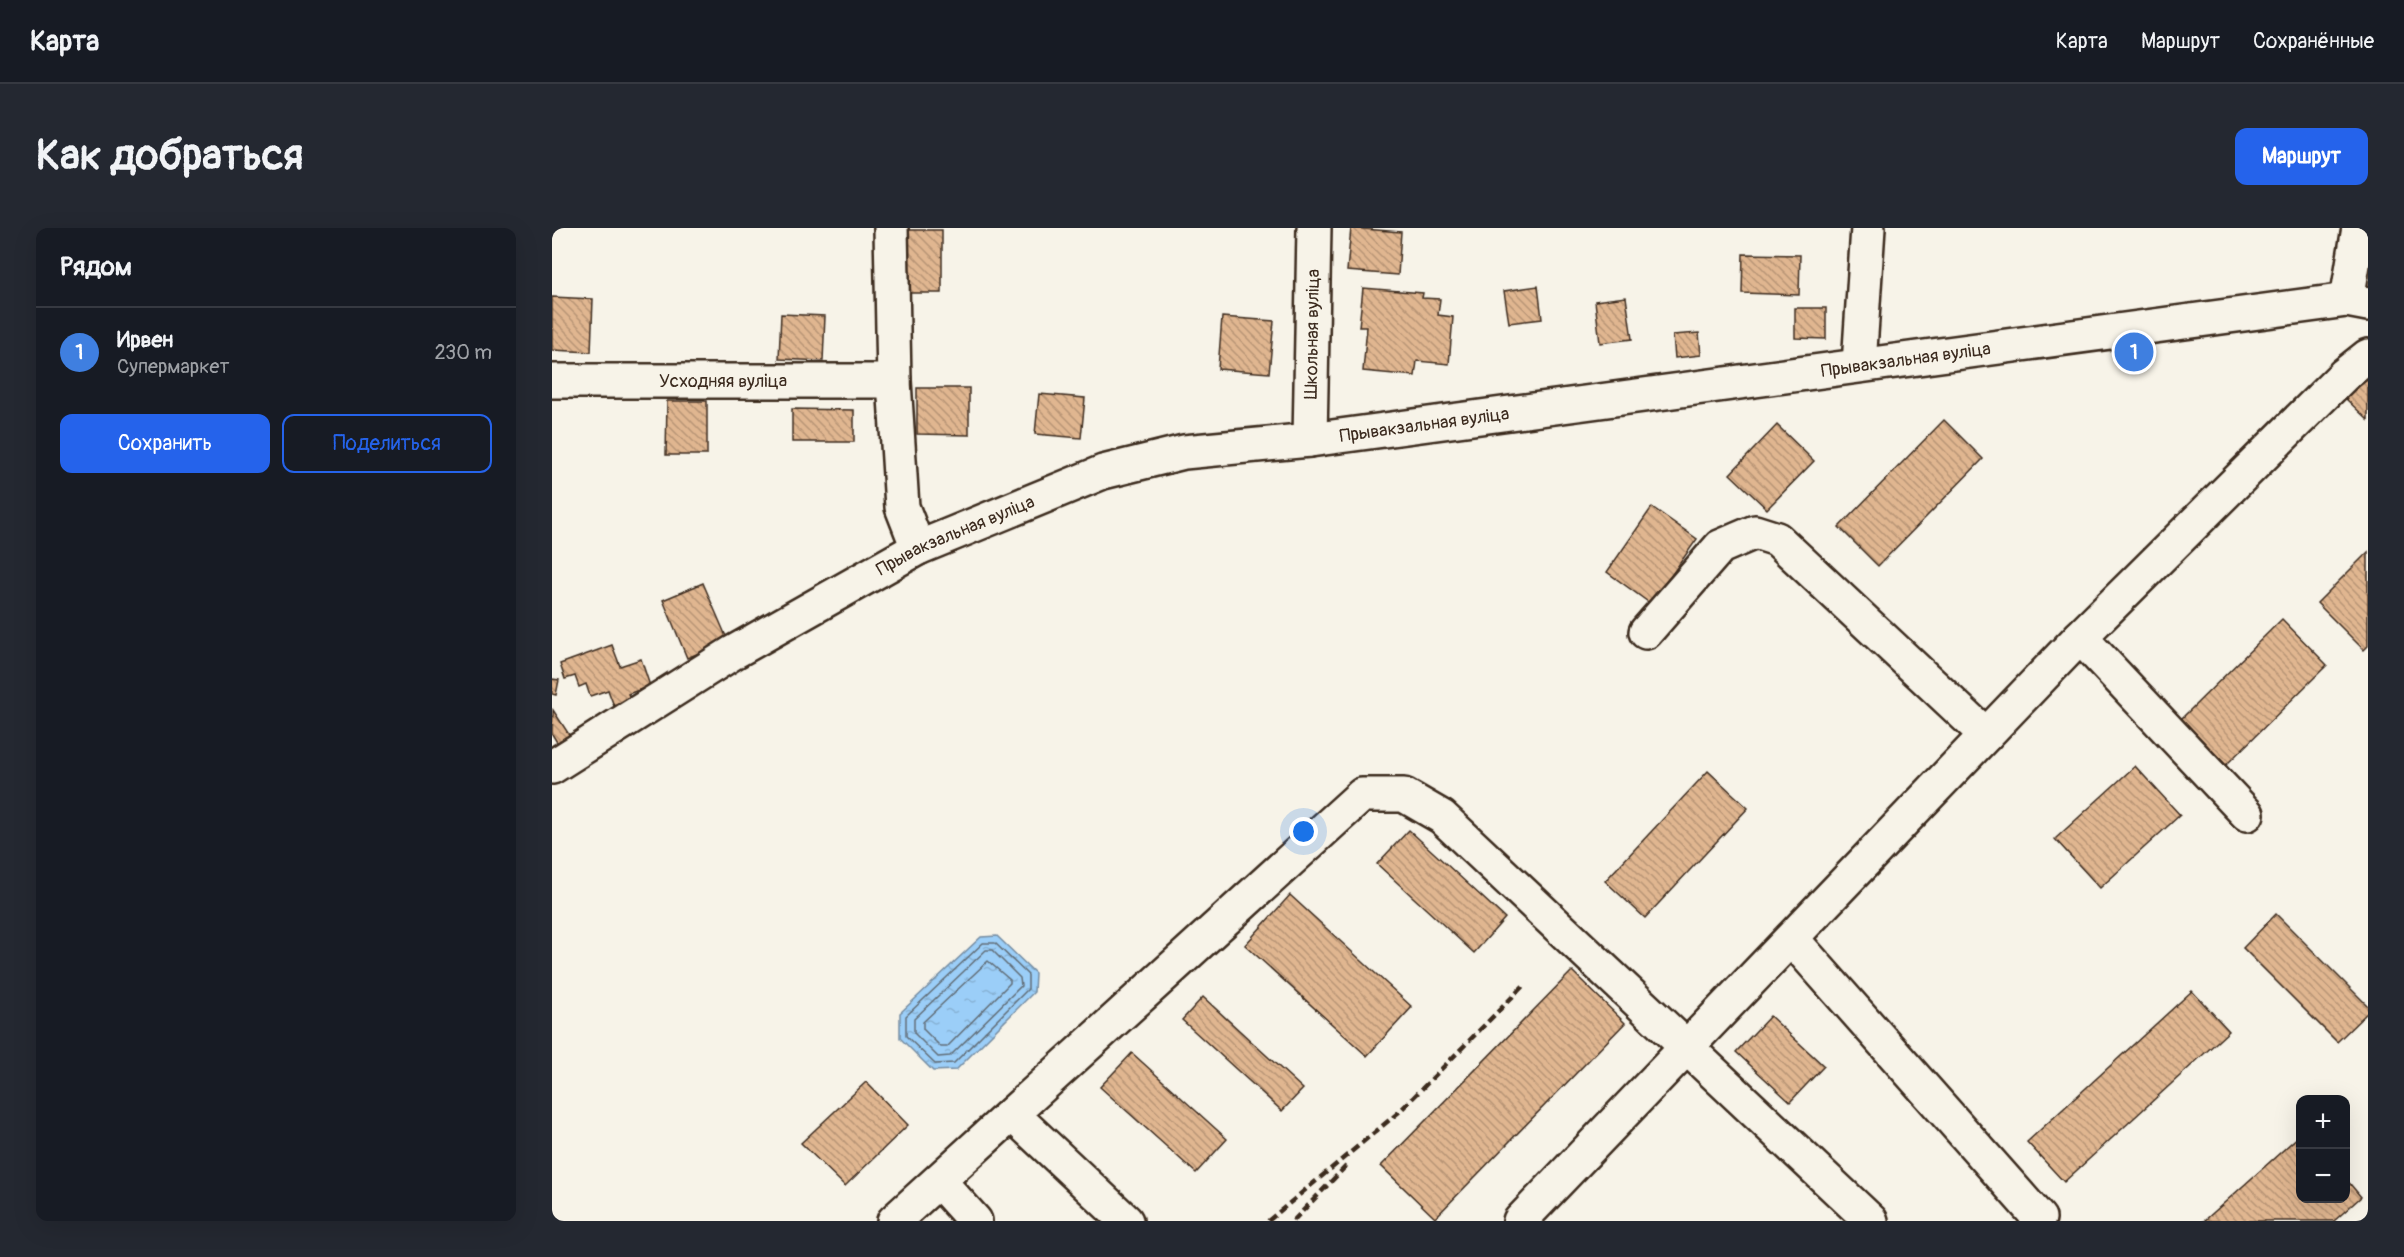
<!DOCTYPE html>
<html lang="ru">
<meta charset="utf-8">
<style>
:root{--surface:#171b24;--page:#242831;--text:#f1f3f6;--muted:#9ea1a6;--line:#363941;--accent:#2563eb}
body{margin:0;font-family:Pangolin,sans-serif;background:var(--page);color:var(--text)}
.controls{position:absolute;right:18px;bottom:18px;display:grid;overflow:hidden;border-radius:12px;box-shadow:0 6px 24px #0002}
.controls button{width:54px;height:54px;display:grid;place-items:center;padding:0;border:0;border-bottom:2px solid var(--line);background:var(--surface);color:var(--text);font:30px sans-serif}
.you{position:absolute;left:752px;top:604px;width:21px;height:21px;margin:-15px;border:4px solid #fff;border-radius:50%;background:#1a73e8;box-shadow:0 0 0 9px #1a73e833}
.badge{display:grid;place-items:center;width:39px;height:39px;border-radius:50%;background:var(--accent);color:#fff;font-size:20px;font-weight:700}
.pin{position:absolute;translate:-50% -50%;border:3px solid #fff;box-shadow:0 2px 6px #0006}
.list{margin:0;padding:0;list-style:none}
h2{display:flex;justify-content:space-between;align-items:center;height:78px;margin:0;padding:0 24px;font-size:26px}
h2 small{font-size:20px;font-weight:400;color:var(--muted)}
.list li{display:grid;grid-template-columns:39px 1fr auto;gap:18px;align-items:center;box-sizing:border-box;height:90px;padding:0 24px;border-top:2px solid var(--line)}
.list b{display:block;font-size:22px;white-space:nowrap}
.list p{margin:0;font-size:20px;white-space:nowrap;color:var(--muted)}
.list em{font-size:20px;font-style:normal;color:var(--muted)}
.actions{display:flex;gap:12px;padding:18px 24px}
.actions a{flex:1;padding:14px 0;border:2px solid var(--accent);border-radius:12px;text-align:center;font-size:21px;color:var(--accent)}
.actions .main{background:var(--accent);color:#fff}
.map{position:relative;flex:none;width:1816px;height:993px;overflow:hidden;border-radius:12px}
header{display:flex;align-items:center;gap:36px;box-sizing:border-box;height:84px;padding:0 30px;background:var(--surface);border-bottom:2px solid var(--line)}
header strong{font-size:28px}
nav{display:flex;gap:33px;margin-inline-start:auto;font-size:21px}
.intro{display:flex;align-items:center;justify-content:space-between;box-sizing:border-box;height:144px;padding:0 36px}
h1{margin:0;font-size:42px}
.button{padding:15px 27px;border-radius:12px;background:var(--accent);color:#fff;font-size:21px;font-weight:700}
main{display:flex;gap:36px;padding:0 36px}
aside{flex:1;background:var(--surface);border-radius:12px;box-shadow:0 6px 24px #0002}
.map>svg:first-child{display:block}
.water{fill:url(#water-ripples);stroke:#758ca1;stroke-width:1.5}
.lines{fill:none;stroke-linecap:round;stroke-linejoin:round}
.shore{stroke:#616c75;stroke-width:1.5}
.building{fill:url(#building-back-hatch);stroke:#3b2a1e;stroke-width:1.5}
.minor-casing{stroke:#3b2a1e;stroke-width:38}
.minor{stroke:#f7f3e8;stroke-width:33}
.rail{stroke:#3b2a1e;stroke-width:4.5;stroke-dasharray:9 4.5;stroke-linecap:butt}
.labels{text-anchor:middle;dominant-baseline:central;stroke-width:4.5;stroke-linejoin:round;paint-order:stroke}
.street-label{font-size:18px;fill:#3b2a1e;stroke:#f7f3e8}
</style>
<header>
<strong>Карта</strong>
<nav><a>Карта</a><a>Маршрут</a><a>Сохранённые</a></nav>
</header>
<div class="intro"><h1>Как добраться</h1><a class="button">Маршрут</a></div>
<main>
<aside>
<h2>Рядом<small></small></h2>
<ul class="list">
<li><span class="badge" style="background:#3f7fe0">1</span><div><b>Ирвен</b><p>Супермаркет</p></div><em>230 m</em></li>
</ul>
<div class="actions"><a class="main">Сохранить</a><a>Поделиться</a></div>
</aside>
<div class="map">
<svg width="1816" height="993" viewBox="0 0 1816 993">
<defs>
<pattern id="water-ripples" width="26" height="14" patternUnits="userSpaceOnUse" patternTransform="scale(1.5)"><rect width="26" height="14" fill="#9bcef8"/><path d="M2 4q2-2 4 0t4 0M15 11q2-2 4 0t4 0" fill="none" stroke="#86b1d4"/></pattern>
<pattern id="building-back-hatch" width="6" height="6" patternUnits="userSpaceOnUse" patternTransform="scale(1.5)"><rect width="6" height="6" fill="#e0b690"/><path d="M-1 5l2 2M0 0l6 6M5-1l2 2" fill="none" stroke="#b79475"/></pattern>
</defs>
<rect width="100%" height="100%" fill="#f7f3e8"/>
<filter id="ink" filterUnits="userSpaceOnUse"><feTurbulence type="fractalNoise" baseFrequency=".0167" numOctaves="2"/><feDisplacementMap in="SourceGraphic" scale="12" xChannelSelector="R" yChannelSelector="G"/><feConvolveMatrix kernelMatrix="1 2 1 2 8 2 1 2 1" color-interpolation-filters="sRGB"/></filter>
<g filter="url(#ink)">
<!-- water -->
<path class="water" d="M445,708L483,745L482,764L404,842L381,843L348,810V785L429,709Z"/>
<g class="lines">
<!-- shore -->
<g class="shore">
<path d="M431,715H443L476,747V761L402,835L383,836L354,808V788Z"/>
<path d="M434,722H440L468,750L469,758L398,828L386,829L362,805V791Z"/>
<path d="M436,733L458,752V755L395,819H389L371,801V794Z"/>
</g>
</g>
<!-- building -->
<g class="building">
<path d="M799,0L849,4L846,47L795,43Z"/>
<rect x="347" y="2" width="43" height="63"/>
<path d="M1191,26L1248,27L1247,67L1190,65Z"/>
<path d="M986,58L990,91L957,95L952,63Z"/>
<path d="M811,60L871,65L870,70L888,71L886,87L901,89L897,136L865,133L863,148L811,143L815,99H807Z"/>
<path d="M0,69L41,71L39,124L0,122Z"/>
<path d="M1074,69L1080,111L1048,115L1043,73Z"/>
<path d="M1243,80H1274V111L1243,110Z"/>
<path d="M229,86L273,88L271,133L227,131Z"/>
<path d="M670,89L722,93L717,145L666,141Z"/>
<path d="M1147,105L1149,127L1123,130L1121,107Z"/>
<path d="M1816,146V192L1793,170Z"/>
<path d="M365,160H417V207L365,206Z"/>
<path d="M487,166L533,170L529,210L483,206Z"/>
<path d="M115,173H155V227H114Z"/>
<path d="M240,181L302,182V214H240Z"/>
<path d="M1392,192L1431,231L1326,338L1287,299Z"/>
<path d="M1225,197L1262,233L1215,281L1178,246Z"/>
<path d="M1100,279L1145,311L1099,376L1055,344Z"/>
<path d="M1816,324V418L1812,422L1765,375Z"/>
<path d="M151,355L176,413L135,430L111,372Z"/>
<path d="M1730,391L1775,437L1674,537L1629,491Z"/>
<path d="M60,417L68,438L89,431L98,458L76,466L79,472L62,478L56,462L38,468L34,456L27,459L23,448L13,451L8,436Z"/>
<path d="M0,451L7,452L4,467L0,466Z"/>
<path d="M1,482L18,508L6,516L0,506Z"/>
<path d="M1583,538L1628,587L1548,660L1503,611Z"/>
<path d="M1156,543L1196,580L1093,690L1053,653Z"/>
<path d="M857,602L953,690L922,725L825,636Z"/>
<path d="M738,667L860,779L815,828L693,717Z"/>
<path d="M1724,686L1816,778V784L1785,814L1691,720Z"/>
<path d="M1020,743L1073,795L883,990L829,938Z"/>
<path d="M1640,763L1677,803L1512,954L1475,914Z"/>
<path d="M651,769L751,861L730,883L630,792Z"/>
<path d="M1218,788L1272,838L1238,874L1184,824Z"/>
<path d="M580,825L675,911L644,945L548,859Z"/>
<path d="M314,854L356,897L293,958L249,915Z"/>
<path d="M1748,907V970H1794V951L1809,969L1782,993H1652Z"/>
</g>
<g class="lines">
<!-- minor casing -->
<g class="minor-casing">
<g id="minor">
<path d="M339,0L342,153L350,279L366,320"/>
<path d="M1795,72L1807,0"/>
<path d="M1307,137L1316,0"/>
<path id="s1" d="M0,153H342"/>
<path id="s2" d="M758,212L762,0"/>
<path d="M1094,404L1168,319L1203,304L1225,311L1434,507"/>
<path d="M1528,409L1695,586"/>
<path id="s3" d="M0,539L182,424L366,320L551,244L632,224L758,212L1795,72L1816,76"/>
<path d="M1240,711L1487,990"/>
<path d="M460,886L574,993"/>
<path d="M387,953L423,993"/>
<path d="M342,993L810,567H852L890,589L1319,993"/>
<path d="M968,993L1528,409L1792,147L1816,128"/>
</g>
</g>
<!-- minor -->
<use href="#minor" class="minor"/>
<!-- rail -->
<g class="rail">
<path d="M716,993L847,884L971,758"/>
<path d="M741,993L797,935"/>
</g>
</g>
</g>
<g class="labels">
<!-- street labels -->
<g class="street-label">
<text stroke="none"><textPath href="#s2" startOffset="106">Школьная вуліца</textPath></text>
<text stroke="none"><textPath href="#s3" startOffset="1438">Прывакзальная вуліца</textPath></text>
<text stroke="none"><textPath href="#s1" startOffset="171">Усходняя вуліца</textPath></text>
<text stroke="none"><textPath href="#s3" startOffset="952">Прывакзальная вуліца</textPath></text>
<text stroke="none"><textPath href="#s3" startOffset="466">Прывакзальная вуліца</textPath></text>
</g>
</g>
</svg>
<div class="controls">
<button>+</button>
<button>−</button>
</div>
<div class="you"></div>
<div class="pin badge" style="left:1582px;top:124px;background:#3f7fe0">1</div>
</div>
</main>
